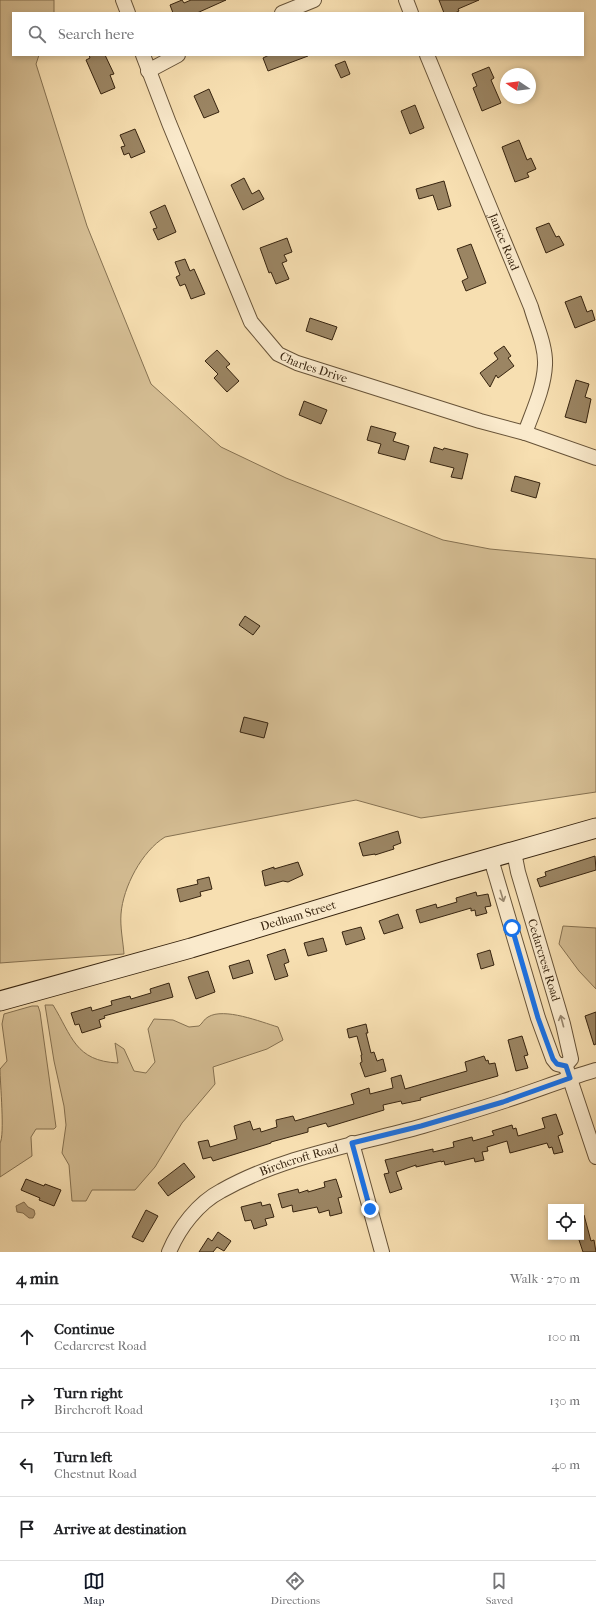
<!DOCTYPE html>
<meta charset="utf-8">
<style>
:root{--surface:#fff;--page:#f6f6f6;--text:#202124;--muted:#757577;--line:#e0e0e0;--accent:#111827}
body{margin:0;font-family:"IM FELL French Canon",serif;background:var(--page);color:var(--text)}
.controls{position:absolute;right:12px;bottom:12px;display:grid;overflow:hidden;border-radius:0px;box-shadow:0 2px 6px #0003}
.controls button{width:36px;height:36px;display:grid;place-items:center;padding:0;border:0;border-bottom:1px solid var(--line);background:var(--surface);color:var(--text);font:20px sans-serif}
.compass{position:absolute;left:500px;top:68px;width:36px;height:36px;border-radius:50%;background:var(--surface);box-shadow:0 2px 6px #0003;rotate:283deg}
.stop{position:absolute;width:12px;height:12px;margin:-9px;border:3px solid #1a73e8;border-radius:50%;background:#fff}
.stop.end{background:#1a73e8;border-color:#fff;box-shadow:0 1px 4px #0008}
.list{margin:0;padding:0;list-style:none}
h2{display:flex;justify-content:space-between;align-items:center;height:52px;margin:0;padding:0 16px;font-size:17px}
h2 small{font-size:13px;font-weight:400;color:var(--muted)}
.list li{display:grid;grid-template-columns:26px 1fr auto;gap:12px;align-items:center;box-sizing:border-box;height:64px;padding:0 16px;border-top:1px solid var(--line)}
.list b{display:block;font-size:15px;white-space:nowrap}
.list p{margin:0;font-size:13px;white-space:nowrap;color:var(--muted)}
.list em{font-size:13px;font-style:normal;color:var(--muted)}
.icon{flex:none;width:22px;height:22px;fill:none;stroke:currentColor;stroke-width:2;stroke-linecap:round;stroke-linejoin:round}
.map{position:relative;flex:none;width:596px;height:1252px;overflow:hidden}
.search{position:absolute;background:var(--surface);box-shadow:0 2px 6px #0003;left:12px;right:12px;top:12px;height:44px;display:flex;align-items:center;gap:10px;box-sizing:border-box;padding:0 14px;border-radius:0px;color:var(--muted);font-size:15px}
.sheet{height:308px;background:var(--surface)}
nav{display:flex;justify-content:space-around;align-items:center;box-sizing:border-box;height:56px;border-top:1px solid var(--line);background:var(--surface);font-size:11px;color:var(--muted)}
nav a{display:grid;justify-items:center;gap:2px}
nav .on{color:var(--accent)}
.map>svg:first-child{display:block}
.green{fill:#d6bf95;stroke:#867252}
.water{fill:#b69f7a;stroke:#836e4f}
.building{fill:#9b8563;stroke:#37240f}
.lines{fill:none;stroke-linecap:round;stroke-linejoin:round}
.minor-casing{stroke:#675338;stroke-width:16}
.secondary-casing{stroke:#37240f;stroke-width:21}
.minor{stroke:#faeacc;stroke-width:14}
.secondary{stroke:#faeacc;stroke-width:19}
.oneway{stroke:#98876e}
.route{stroke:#1a73e8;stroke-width:5}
.labels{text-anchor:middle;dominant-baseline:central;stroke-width:3.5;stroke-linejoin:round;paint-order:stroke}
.street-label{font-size:12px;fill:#37240f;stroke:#faeacc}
</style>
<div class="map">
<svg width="596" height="1252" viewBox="0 0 596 1252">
<rect width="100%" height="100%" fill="#f7dfb1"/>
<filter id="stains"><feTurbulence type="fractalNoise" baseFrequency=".005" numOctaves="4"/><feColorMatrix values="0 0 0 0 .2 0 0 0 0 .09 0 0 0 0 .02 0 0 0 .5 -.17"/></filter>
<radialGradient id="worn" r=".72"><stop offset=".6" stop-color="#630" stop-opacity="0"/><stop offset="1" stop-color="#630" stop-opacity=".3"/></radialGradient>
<!-- green -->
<g class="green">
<path d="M0,0H54V13H13V55H39L36,64L87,226L151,384L221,447L286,478L443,540L490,549L596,559V792L421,818L356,800L165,837C142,851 123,887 121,914C120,927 123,941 124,954L0,963Z"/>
<path d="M563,926L596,928V989L579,971L559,944Z"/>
<path d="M45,1005H53C72,1036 75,1061 118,1063L115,1043L124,1049L134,1071L146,1073L155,1062L148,1029L154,1019L173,1020L189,1027L199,1026C202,1024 204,1019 208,1017C224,1007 261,1022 278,1027L283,1040L267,1049L213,1067L215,1084L182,1123L155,1167L135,1190H92L86,1201H72L69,1165L62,1153L66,1125L64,1106L54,1061Z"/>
<path d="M32,1006H38L40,1012L56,1127L54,1129H36L31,1137L32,1156L0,1177V1143C5,1136 0,1082 0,1069L7,1061L2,1024L4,1014Z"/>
</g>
<!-- water -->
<path class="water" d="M24,1202L28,1207L34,1210L35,1214L33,1218H29L23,1213L17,1212L16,1206Z"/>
<!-- building -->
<g class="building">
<path d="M182,0L184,3L191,0H226L197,13H173L170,5Z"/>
<path d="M439,0H479L458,9L459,11L455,13H444Z"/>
<path d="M89,55H105L114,74L110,75L115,88L101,94L86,60L90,58Z"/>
<path d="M269,55H308V56L268,71L263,58Z"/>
<path d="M345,61L350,74L341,78L335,65Z"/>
<path d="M489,67L494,78L491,80L501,103L482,111L473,88L477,86L472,74Z"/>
<path d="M209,89L219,112L204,118L194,96Z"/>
<path d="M415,105L424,128L410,134L401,111Z"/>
<path d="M135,129L145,152L131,158L129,153L124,155L121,147L125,146L120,135Z"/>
<path d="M519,140L527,160L531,158L536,169L527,173L529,177L515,182L502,147Z"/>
<path d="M244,178L252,194L259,190L264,199L243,210L231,185Z"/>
<path d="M444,181L451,206L438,210L433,195L419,199L416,189Z"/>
<path d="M165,205L176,232L158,240L153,229L157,228L150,212Z"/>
<path d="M549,223L556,237L559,236L564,245L546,253L536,228Z"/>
<path d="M287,238L292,252L284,255L287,261L282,263L289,279L276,284L271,272L269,273L260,248Z"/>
<path d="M471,244L486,283L466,291L462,281L468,278L457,249Z"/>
<path d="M185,259L190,271L194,269L205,294L191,299L185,284L180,286L176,277L180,275L175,262Z"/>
<path d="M581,296L587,312L592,310L595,320L575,328L565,302Z"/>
<path d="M310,318L337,327L332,340L306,331Z"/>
<path d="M504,346L511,356L508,358L514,366L498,378L496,375L490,387L480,373L498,359L494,353Z"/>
<path d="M217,350L230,364L226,367L239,381L227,392L214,378L218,374L205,361Z"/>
<path d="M576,380L589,384L585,397L591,399L586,423L565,417Z"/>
<path d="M304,401L327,410L321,424L299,415Z"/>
<path d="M371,426L396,433L393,441L409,446L405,460L378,453L381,444L367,440Z"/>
<path d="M434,447L443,450L444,448L468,454L462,479L451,477L454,468L430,462Z"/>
<path d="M515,476L540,483L536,498L511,491Z"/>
<path d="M245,616L260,626L253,635L239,625Z"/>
<path d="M244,717L268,723L264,738L240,732Z"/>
<path d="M398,831L401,843L393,846L394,849L375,855V854L363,856L359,843Z"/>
<path d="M595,856L596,870L540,887L537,879L546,876L545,872Z"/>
<path d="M298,862L303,875L288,882L283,881L265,886L262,871L274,867V869Z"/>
<path d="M209,877L212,889L200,892L201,896L180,902L177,889L198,884L197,880Z"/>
<path d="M476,892L477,896L488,894L491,906L485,907L487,913L476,916L475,910L471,911V908L420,923L416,910L436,904L437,908L457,902L456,898Z"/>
<path d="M398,914L403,928L384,934L379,921Z"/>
<path d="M361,927L365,939L346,945L342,932Z"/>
<path d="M323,938L327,951L308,956L304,943Z"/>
<path d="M285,949L289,962L284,964L288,976L275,980L267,955Z"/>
<path d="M490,950L494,965L481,969L477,954Z"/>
<path d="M249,960L253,973L233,979L229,966Z"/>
<path d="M208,971L215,992L196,999L188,977Z"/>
<path d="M169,983L173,997L104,1016L105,1018L99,1020L101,1027L82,1033L79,1024L75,1025L71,1013L91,1007L92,1011L112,1005L111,1001L130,996L131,999L151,993L150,989Z"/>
<path d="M596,1012V1044L594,1045L585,1016Z"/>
<path d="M366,1024L368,1033H366L371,1053L374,1052L377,1061L383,1059L386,1071L365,1077L360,1063L362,1062L361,1055H362L357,1036L349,1038L347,1029Z"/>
<path d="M522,1036L528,1055L524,1056L528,1068L516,1071L508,1040Z"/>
<path d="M484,1056L486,1061L488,1060L489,1064L495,1063L498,1076L420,1098L421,1100L402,1104L401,1101L383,1105L384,1110L328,1127L326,1123L308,1128V1132L271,1142V1143L213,1161L211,1157L203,1159L198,1142L208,1140L210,1147L237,1139L234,1126L250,1121L253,1130L260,1128L261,1132L277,1127L276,1120L293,1116L295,1121L354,1104L351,1094L369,1088L370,1094L393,1088L391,1078L401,1075L405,1089L467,1071L465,1062Z"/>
<path d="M556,1114L563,1134L558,1136L563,1152L554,1154L552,1147L549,1148L547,1143L510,1153L507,1141L487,1147L488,1151L482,1152L484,1160L475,1162L474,1158L445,1165L444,1161L441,1162V1161L416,1167V1165L396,1172L402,1189L390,1193L384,1174L389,1173L385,1160L433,1149V1152L454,1147L453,1142L472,1137L473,1141L494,1135L492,1131L512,1125L513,1129L516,1128L518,1136L545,1128L542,1118Z"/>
<path d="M184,1163L195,1177L168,1196L158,1183Z"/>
<path d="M26,1179L44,1186L45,1184L61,1190L54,1206L39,1200L40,1198L21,1190Z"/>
<path d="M336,1179L342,1197L338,1198L342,1213L330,1216L329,1210L319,1213L317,1207L293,1212L292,1205L282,1208L278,1194L298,1189L299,1193L308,1190V1192L325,1187L324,1182Z"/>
<path d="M261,1202L262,1206L270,1204L274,1217L265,1219L267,1225L254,1229L251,1220L245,1221L241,1207Z"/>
<path d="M146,1210L158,1216L143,1242L132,1237Z"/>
<path d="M581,1215H584L591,1241L594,1240L596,1252H583L578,1237H581Z"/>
<path d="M218,1232L231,1241L224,1251L217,1247L213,1252H199L208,1238L212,1241Z"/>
</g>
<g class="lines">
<!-- minor casing -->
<g class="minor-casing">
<g id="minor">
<path d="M123,0L128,13"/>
<path d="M406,0L411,13"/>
<path d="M282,13L314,0"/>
<path id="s1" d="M143,55L169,123L251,322L278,354L297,363L480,421L525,433L596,458"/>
<path id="s2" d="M427,55L531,307C536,325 546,346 545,365C544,388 533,411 525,433"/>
<path d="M148,71L178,55"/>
<path d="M491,859L538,1018L553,1059L557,1064L565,1066L571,1059L563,1024L518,872L514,852"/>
<path d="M567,1070L596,1157"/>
<path d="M352,1143L382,1252"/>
<path id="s3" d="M169,1252C179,1228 198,1203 221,1191C283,1156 355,1145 423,1126C450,1118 477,1110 504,1101C535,1091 565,1079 596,1070"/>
</g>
</g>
<!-- secondary casing -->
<g class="secondary-casing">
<g id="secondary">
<path id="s4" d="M0,1001L191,948L445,871L596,828"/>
</g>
</g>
<!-- minor -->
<use href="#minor" class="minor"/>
<!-- secondary -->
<use href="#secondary" class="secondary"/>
</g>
<!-- one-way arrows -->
<defs><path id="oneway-shaft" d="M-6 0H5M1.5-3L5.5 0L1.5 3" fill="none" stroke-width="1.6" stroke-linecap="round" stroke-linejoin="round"/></defs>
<g class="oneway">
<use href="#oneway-shaft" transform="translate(502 896) rotate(73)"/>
<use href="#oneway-shaft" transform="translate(562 1021) rotate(-105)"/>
</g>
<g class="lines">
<!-- route -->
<path class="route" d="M370,1209L352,1143L421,1126L503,1102L570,1078L566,1066L557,1064L553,1059L538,1018L512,928"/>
</g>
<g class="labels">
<!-- street labels -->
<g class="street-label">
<text stroke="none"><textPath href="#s2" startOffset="202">Janice Road</textPath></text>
<text stroke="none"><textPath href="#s1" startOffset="368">Charles Drive</textPath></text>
<text stroke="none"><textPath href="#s4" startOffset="310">Dedham Street</textPath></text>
<text transform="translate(544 960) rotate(73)">Cedarcrest Road</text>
<text stroke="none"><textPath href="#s3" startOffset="166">Birchcroft Road</textPath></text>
</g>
</g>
<rect width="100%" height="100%" filter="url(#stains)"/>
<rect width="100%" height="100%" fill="url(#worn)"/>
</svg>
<div class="controls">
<button><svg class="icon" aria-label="locate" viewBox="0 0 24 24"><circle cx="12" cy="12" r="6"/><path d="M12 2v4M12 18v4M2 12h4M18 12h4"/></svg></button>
</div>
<svg class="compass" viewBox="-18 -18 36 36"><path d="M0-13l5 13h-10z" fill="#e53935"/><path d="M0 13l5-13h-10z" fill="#757577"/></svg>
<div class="stop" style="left:512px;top:928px"></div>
<div class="stop end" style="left:370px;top:1209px"></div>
<div class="search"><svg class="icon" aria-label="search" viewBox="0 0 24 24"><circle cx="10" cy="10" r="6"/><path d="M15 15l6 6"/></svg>Search here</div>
</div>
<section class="sheet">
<h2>4 min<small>Walk · 270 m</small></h2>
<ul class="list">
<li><svg class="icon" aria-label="ahead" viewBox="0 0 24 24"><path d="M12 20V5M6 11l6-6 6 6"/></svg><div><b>Continue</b><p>Cedarcrest Road</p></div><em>100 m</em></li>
<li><svg class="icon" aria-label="right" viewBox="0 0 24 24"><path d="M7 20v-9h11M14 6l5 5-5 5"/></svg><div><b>Turn right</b><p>Birchcroft Road</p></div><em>130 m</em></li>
<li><svg class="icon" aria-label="left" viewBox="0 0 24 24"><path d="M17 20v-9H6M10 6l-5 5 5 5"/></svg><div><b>Turn left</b><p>Chestnut Road</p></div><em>40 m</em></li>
<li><svg class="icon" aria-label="arrive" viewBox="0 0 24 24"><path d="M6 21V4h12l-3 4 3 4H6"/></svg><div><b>Arrive at destination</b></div></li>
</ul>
</section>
<nav>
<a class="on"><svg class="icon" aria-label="map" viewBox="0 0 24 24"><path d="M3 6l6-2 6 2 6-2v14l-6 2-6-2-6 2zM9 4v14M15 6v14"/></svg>Map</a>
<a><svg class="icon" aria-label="directions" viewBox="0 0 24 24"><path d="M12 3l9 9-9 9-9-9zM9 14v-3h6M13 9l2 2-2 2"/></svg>Directions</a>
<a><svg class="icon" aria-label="saved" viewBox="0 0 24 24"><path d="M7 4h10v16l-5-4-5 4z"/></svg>Saved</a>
</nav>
